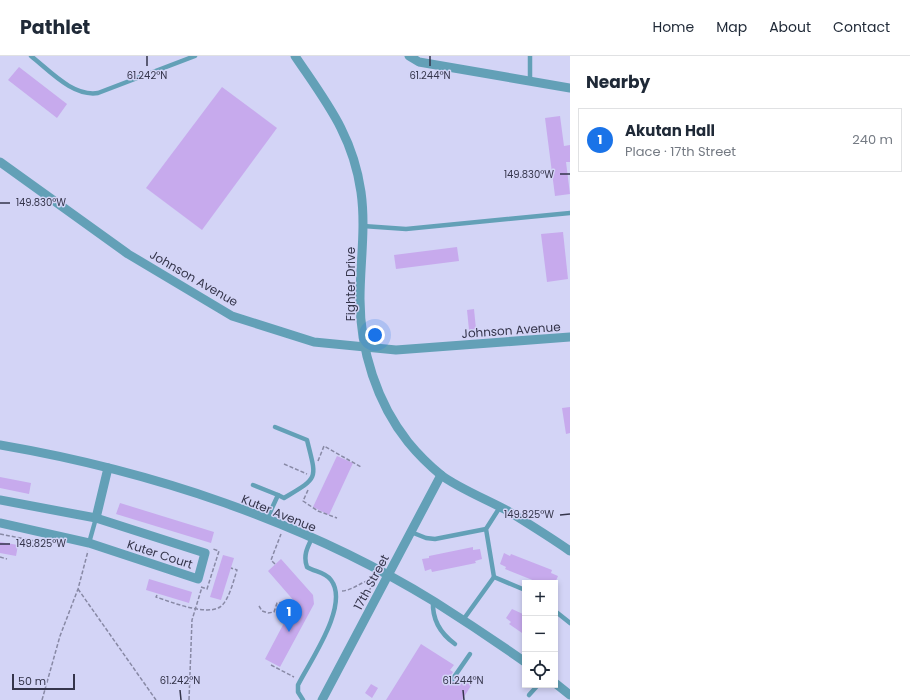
<!DOCTYPE html>
<meta charset="utf-8">
<style>
:root{--surface:#fff;--page:#f2f2f3;--text:#1f2937;--muted:#747a83;--line:#e0e1e3;--accent:#1a73e8}
body{margin:0;font-family:Poppins,sans-serif;background:var(--page);color:var(--text)}
.controls{position:absolute;right:12px;bottom:12px;display:grid;overflow:hidden;border-radius:0px;box-shadow:0 2px 6px #0003}
.controls button{width:36px;height:36px;display:grid;place-items:center;padding:0;border:0;border-bottom:1px solid var(--line);background:var(--surface);color:var(--text);font:20px sans-serif}
.scale{position:absolute;left:12px;bottom:10px;width:63px;box-sizing:border-box;padding-left:4px;border:2px solid #35354b;border-top:0;font-size:11px;line-height:14px;white-space:nowrap;color:#35354b;-webkit-text-stroke:3px #d3d4f6;paint-order:stroke}
.you{position:absolute;left:375px;top:279px;width:14px;height:14px;margin:-10px;border:3px solid #fff;border-radius:50%;background:#1a73e8;box-shadow:0 0 0 6px #1a73e833}
.badge{display:grid;place-items:center;width:26px;height:26px;border-radius:50%;background:var(--accent);color:#fff;font-size:13px;font-weight:700}
.pin{position:absolute;translate:-50% -33px;filter:drop-shadow(0 1px 2px #0008)}
.pin::after{content:'';position:absolute;top:21px;width:14px;height:12px;background:inherit;clip-path:polygon(0 0,100% 0,50% 100%)}
.list{margin:0;padding:0;list-style:none}
h2{display:flex;justify-content:space-between;align-items:center;height:52px;margin:0;padding:0 16px;font-size:17px}
h2 small{font-size:13px;font-weight:400;color:var(--muted)}
.list li{display:grid;grid-template-columns:26px 1fr auto;gap:12px;align-items:center;box-sizing:border-box;height:64px;margin:0 8px 8px;padding:0 8px;border:1px solid var(--line);border-radius:0px}
.list b{display:block;font-size:15px;white-space:nowrap}
.list p{margin:0;font-size:13px;white-space:nowrap;color:var(--muted)}
.list em{font-size:13px;font-style:normal;color:var(--muted)}
.icon{flex:none;width:22px;height:22px;fill:none;stroke:currentColor;stroke-width:2;stroke-linecap:round;stroke-linejoin:round}
.map{position:relative;flex:none;width:570px;height:644px;overflow:hidden}
header{display:flex;align-items:center;gap:24px;box-sizing:border-box;height:56px;padding:0 20px;background:var(--surface);border-bottom:1px solid var(--line)}
header strong{font-size:19px}
nav{display:flex;gap:22px;margin-inline-start:auto;font-size:14px}
main{display:flex}
aside{flex:1;background:var(--surface)}
.map>svg:first-child{display:block}
.building{fill:#c7aaed}
.lines{fill:none;stroke-linecap:round;stroke-linejoin:round}
.path{stroke:#8889a5;stroke-width:1.5;stroke-dasharray:4 2;stroke-linecap:butt}
.lane{stroke:#63a0b7;stroke-width:4.5}
.street{stroke:#63a0b7;stroke-width:9}
.ticks{fill:none;stroke:#35354b;stroke-width:1.5}
.labels{text-anchor:middle;dominant-baseline:central;stroke-width:3;stroke-linejoin:round;paint-order:stroke}
.street-label{font-size:12px;fill:#35354b;stroke:#d3d4f6}
.ticks-label{font-size:10px;text-anchor:middle;fill:#35354b;stroke:#d3d4f6;stroke-width:3;stroke-linejoin:round;paint-order:stroke}
</style>
<header>
<strong>Pathlet</strong>
<nav><a>Home</a><a>Map</a><a>About</a><a>Contact</a></nav>
</header>
<main>
<div class="map">
<svg width="570" height="644" viewBox="0 0 570 644">
<rect width="100%" height="100%" fill="#d3d4f6"/>
<!-- building -->
<g class="building">
<path d="M19,11L67,48L57,62L8,24Z"/>
<path d="M222,31L277,72L202,174L146,132Z"/>
<path d="M560,60L564,90L570,89V106H566L570,138L555,140L545,62Z"/>
<path d="M563,176L568,223L547,226L541,178Z"/>
<path d="M457,191L459,205L396,213L394,199Z"/>
<path d="M474,253L476,273L469,274L467,254Z"/>
<path d="M570,351V377L566,378L562,352Z"/>
<path d="M337,400L353,407L329,459L313,451Z"/>
<path d="M0,421L31,427L29,438L0,432Z"/>
<path d="M120,447L214,476L211,487L116,458Z"/>
<path d="M0,486L18,489L16,500L0,497Z"/>
<path d="M473,491V494L480,493L482,503L475,505L476,507L432,516L431,513L425,515L422,503L429,502V500Z"/>
<path d="M504,497L510,500L511,498L552,514L551,517L558,520L555,527H540L505,513L506,511L500,508Z"/>
<path d="M223,499L234,502L221,544L210,541Z"/>
<path d="M281,503L313,539L314,548L280,611L265,603L295,546L268,515Z"/>
<path d="M149,523L192,536L189,547L146,534Z"/>
<path d="M512,553L525,559V579L509,568L511,566L506,562Z"/>
<path d="M421,588L454,609L450,614L453,616L448,623L450,627H454L459,620L472,628L462,644H386Z"/>
<path d="M371,628L378,632L372,642L365,637Z"/>
</g>
<g class="lines">
<!-- path -->
<g class="path">
<path d="M318,405L324,390L361,411"/>
<path d="M284,408L307,418"/>
<path d="M308,434L303,445L318,455L337,462"/>
<path d="M0,478L45,487"/>
<path d="M0,501L7,503"/>
<path d="M275,508L271,504L281,478"/>
<path d="M201,531L207,533L219,495L213,493"/>
<path d="M78,533L156,644"/>
<path d="M342,535C355,534 363,523 377,523"/>
<path d="M157,539L156,541C171,546 206,560 220,551C229,545 234,523 237,514L231,512"/>
<path d="M364,545L371,531"/>
<path d="M259,550L262,555L268,557L274,556L277,547L294,545"/>
<path d="M271,609L294,621"/>
<path d="M42,644L60,580L78,533L88,495"/>
<path d="M189,644L192,564L202,531"/>
</g>
<!-- lane -->
<g class="lane">
<path d="M31,0C50,15 73,41 98,37L195,0"/>
<path d="M530,0V25"/>
<path d="M363,170L406,173L570,157"/>
<path d="M275,371L307,384C317,424 319,421 284,442L278,439"/>
<path d="M253,429L278,439L267,463"/>
<path d="M411,476L426,482L435,483L486,473"/>
<path d="M89,487L96,462"/>
<path d="M494,521L486,473L500,451"/>
<path d="M433,545C432,564 441,578 455,588"/>
<path d="M555,555L570,567"/>
<path d="M463,564L494,521L525,534"/>
<path d="M452,624L470,598"/>
<path d="M529,639L538,629"/>
<path d="M303,644L298,636V629C310,605 350,549 331,524C325,516 315,516 307,511C303,500 307,492 312,482"/>
</g>
<!-- street -->
<g class="street">
<path d="M295,0C326,46 353,79 361,136C366,172 360,208 360,243C360,294 377,347 408,386C417,397 430,410 441,419C458,432 488,444 508,455C529,468 550,481 570,495"/>
<path d="M409,0L419,6L570,32"/>
<path d="M0,106L128,198L232,260L314,286L396,294L570,281"/>
<path d="M0,389C151,415 303,465 435,546C465,565 495,585 525,606"/>
<path d="M0,444L96,462L205,497L198,523L89,487L0,467"/>
<path d="M96,462L108,412"/>
<path d="M555,627L570,639"/>
<path d="M322,644L441,419"/>
</g>
</g>
<!-- ticks -->
<path class="ticks" d="M147,0V10M430,0V10M560,118H570M0,147H10M560,459L570,458M0,488H10M180,634L181,644M463,634L464,644"/>
<g class="labels">
<!-- street labels -->
<g class="street-label">
<text transform="translate(194 222) rotate(30)">Johnson Avenue</text>
<text transform="translate(350 228) rotate(-90)">Fighter Drive</text>
<text transform="translate(511 274) rotate(-4)">Johnson Avenue</text>
<text transform="translate(279 457) rotate(22)">Kuter Avenue</text>
<text transform="translate(160 498) rotate(18)">Kuter Court</text>
<text transform="translate(371 526) rotate(-62)">17th Street</text>
</g>
</g>
<g class="ticks-label">
<text x="147" y="23">61.242°N</text>
<text x="430" y="23">61.244°N</text>
<text x="529" y="122">149.830°W</text>
<text x="41" y="150">149.830°W</text>
<text x="529" y="462">149.825°W</text>
<text x="41" y="491">149.825°W</text>
<text x="180" y="628">61.242°N</text>
<text x="463" y="628">61.244°N</text>
</g>
</svg>
<div class="controls">
<button>+</button>
<button>−</button>
<button><svg class="icon" aria-label="locate" viewBox="0 0 24 24"><circle cx="12" cy="12" r="6"/><path d="M12 2v4M12 18v4M2 12h4M18 12h4"/></svg></button>
</div>
<div class="scale">50 m</div>
<div class="you"></div>
<div class="pin badge" style="left:289px;top:576px">1</div>
</div>
<aside>
<h2>Nearby<small></small></h2>
<ul class="list">
<li><span class="badge">1</span><div><b>Akutan Hall</b><p>Place · 17th Street</p></div><em>240 m</em></li>
</ul>
</aside>
</main>
